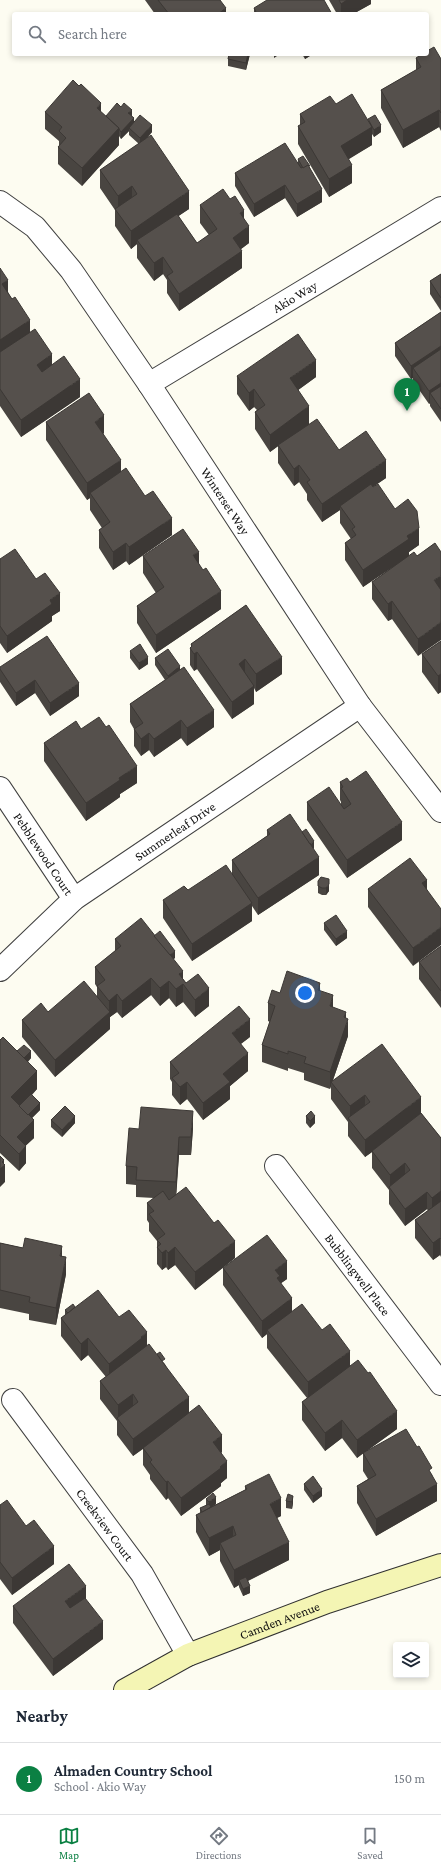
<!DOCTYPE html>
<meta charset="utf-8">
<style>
:root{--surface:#fff;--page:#f2f2f3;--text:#1f2937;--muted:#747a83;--line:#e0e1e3;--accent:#0b8043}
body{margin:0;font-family:"Crimson Pro",serif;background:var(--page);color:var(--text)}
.controls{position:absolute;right:12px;bottom:12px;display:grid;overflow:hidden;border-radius:4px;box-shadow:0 2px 6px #0003}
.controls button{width:36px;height:36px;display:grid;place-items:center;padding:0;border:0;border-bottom:1px solid var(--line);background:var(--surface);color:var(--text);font:20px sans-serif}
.you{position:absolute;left:305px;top:993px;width:14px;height:14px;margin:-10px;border:3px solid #fff;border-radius:50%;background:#1a73e8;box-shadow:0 0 0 6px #1a73e833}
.badge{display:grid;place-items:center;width:26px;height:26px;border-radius:50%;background:var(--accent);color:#fff;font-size:13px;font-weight:700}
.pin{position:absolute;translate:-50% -33px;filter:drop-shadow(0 1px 2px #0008)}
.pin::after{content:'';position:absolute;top:21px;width:14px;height:12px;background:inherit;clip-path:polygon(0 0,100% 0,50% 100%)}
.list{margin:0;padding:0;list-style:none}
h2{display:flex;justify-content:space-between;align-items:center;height:52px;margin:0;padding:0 16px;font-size:17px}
h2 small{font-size:13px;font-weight:400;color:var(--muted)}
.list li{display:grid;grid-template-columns:26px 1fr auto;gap:12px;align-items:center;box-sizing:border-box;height:72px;padding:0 16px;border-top:1px solid var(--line)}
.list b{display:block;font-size:15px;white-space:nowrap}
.list p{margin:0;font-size:13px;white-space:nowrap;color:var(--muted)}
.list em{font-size:13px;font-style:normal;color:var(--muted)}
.icon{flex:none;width:22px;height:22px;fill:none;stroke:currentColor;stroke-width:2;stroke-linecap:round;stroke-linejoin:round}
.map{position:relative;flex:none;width:441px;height:1690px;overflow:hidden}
.search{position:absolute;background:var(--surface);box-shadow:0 2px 6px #0003;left:12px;right:12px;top:12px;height:44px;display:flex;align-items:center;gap:10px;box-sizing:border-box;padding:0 14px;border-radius:4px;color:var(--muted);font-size:15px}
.sheet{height:124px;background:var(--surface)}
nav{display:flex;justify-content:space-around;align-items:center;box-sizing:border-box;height:56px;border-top:1px solid var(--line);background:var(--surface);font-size:11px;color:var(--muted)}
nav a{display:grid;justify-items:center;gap:2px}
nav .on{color:var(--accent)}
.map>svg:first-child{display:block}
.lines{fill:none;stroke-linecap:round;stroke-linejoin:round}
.street-casing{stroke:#414141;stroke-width:24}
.secondary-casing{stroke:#303030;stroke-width:24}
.street{stroke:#fff;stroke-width:22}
.secondary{stroke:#f4f5b4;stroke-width:22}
.wall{fill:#494541}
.shaded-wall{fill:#3c3835}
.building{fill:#55504c;stroke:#3c3835}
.labels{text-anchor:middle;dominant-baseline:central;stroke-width:4;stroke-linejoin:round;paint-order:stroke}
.street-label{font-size:13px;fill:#0e0e0e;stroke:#fff}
</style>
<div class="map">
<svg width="441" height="1690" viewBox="0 0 441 1690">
<rect width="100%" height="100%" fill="#fdfcf1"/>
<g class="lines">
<!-- street casing -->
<g class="street-casing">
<g id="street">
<path id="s1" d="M0,202L35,227L71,270L149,384L360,706L441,811"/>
<path id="s2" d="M149,384L441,208"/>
<path id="s3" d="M0,788L74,899"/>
<path id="s4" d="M0,970L74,899L360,706"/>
<path id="s5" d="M276,1166L441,1384"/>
<path id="s6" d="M13,1400L142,1574L188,1655"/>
</g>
</g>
<!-- secondary casing -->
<g class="secondary-casing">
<g id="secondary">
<path id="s7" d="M125,1690L188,1655L327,1602L441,1565"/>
</g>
</g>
<!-- street -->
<use href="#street" class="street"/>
<!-- secondary -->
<use href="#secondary" class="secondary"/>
</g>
<!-- wall -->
<g class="wall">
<path d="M145,0H220L226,14H155Z"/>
<path d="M329,0H371V4L353,14H337Z"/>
<path d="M254,8L332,14H254Z"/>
<path d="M229,54H250L246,70L228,66V59Z"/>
<path d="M302,54H313L305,59Z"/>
<path d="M416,58L441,59V131L439,127L403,148L381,108V90L416,70Z"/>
<path d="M336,104L368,120L381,132L374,137L372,134V145L348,159L352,183L329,197L298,144V126L300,125V114Z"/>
<path d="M45,112H101L106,117L132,116L134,122L152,132L146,139L189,209L178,216L197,243L209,235L200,223V205L244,219L249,243L241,249L242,268L179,311L167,293V280L163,274L154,281L137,258V244L131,249L115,226V210L100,188V170L139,144L129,135V131L121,139L119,136V145L82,186L58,164V147L59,146V141L45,129Z"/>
<path d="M298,159L310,168L322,202L297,217L285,198L254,217L235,186V173L298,163Z"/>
<path d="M0,268L8,292L30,332L52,365L80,397L21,437L0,406Z"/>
<path d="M441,274V311L430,294V281Z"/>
<path d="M441,312V422L430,406V403L429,404L413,381V378L411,379L395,356V343Z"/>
<path d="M237,376L316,377L298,390L309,424L339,450L386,478L373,487L419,545L409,552V556H417L435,543L418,656L392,619L388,621L372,599V582L394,566L363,587L345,560V543L351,539L340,523V510L322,522L307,500V494L299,482L294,486L278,463V446L270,452L255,429V412L257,410L254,407L249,411L237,394Z"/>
<path d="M46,422L104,433L103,434L121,472L172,535L129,565L126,561L113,570L99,548V530L102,528L90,510V498L87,500L46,440Z"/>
<path d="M143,556L199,564L221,609L156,653L137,623V606L156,593L143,573Z"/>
<path d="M0,559L36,579L60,611L52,616V621L7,653L0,643Z"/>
<path d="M246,605L282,674L256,692L254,688V704L232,719L197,669L194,671L190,665V648L191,647V644Z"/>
<path d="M441,641V692L438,694L422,672V654Z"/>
<path d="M130,651L148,664L139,670L130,658Z"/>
<path d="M155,658L180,669L214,727L187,746L181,738L154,757L149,750L141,756L134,746V729L130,722V704L165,680L155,665Z"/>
<path d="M0,667L79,696L50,716L35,693L16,706L0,682Z"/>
<path d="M81,729L137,783L120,794V797L86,821L44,761V743Z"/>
<path d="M340,782H350L402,840L347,878L307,820V802L341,804V802L340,800Z"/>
<path d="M267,830L302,832L314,848L313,849L319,875L258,915L252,906V921L192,961L163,918V900L232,874V860L267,836Z"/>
<path d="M321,877L329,891L326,895H322L318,893V881Z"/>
<path d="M427,880L413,966L368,907V889Z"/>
<path d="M324,923L347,938L336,946L324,930Z"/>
<path d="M154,936L175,958L173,959L183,979L186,983L209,1006L195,1017L183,1002L176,1007L169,998L160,1006L151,995L122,1018L117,1012L110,1017V1029L55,1077L22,1037V1020L97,996V987L95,984V967L115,951V939Z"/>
<path d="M441,946V1008L419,979V962Z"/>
<path d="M320,991L333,1008L346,1018L348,1036L333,1080L421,1113L441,1138V1257L440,1255L433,1260L415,1238V1220L428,1211L427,1209L405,1226L389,1204V1190L372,1168V1152L365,1157L348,1136V1122L331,1099V1086L330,1089L304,1080V1073L288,1068V1071L262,1062V1045L270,1022L268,1021V1003L280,993Z"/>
<path d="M250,1037L241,1044L248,1071L230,1086V1099L203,1120L187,1099L180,1105L172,1095V1082L170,1079V1062Z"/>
<path d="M0,1040L17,1051L31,1058L28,1062L37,1089L32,1095L40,1110L32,1118L34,1138L26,1145V1163L19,1171L0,1153Z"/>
<path d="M306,1116L315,1123L310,1128L306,1123Z"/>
<path d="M51,1120L75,1123L62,1137L51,1127Z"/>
<path d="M193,1128L191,1155H179L176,1194L235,1258L195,1290L175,1265L168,1270L166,1267L162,1270L157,1264V1241L149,1231V1223L147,1220V1203L154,1198L136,1197V1185L126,1184V1166L139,1129Z"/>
<path d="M0,1243L62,1256L66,1274L56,1325L29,1320V1314L0,1308Z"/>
<path d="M223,1268L287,1279L281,1283L292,1312L350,1367L397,1429L364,1453L432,1474L437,1501L376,1536L357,1503V1486L368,1479L363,1471V1453L357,1458L342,1438L325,1451L302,1420V1402L307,1398L267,1348V1334L262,1338L223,1285Z"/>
<path d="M75,1307L119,1317L165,1364L189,1413L222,1452L221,1453L227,1478L221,1483V1486L181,1516L168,1498L166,1500L150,1479V1475L143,1465V1449L133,1456L117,1435V1421L100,1399V1381L106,1377L88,1355L81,1361L61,1336V1318L65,1315V1310Z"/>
<path d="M304,1484L322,1496L313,1503L304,1490Z"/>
<path d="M245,1486L281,1516L277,1518L289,1560L248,1581L250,1593L243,1596L239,1587V1585L234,1588L220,1561V1550L209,1556L196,1532V1515L200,1513V1508L206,1506V1499L216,1504L211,1507L245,1490Z"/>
<path d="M293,1496V1503L292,1509L286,1508V1501Z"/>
<path d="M0,1505L54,1564L12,1595L0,1579Z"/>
<path d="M13,1606L103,1639L53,1676L13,1623Z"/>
</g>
<!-- shaded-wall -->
<g class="shaded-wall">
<path d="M347,0H371V4L353,14H341V4Z"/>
<path d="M226,8V14H218Z"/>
<path d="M248,54H250L246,70V63Z"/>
<path d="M274,54H280L274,58Z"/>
<path d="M305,54H313L305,59Z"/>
<path d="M101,103V121L97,108Z"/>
<path d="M132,110V117L128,113Z"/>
<path d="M439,110V127L403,148V130Z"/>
<path d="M134,118V125L129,128V131L121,139V132Z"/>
<path d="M152,125V132L140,145V138Z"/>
<path d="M381,125V132L374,137V130Z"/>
<path d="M372,127V145L341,164V146Z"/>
<path d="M119,128V145L82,186V168Z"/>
<path d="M352,165V183L329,197V179Z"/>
<path d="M285,185V198L254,217V204Z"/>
<path d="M132,186V203L118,212V196Z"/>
<path d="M322,189V202L297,217V204Z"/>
<path d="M189,191V209L139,243L137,240V244L131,249V231Z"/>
<path d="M244,210V227L240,213Z"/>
<path d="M249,226V243L233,255V238Z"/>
<path d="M242,251V268L179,311V294Z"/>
<path d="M163,257V274L154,281V263Z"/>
<path d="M8,280V298L2,284Z"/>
<path d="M30,320V337L0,357V340Z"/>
<path d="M441,346V359L413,368V378L411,379V366Z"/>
<path d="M52,354V372L37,382V365Z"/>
<path d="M316,360V377L290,396V378Z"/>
<path d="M80,379V397L21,437V420Z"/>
<path d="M441,383V396L430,393V403L429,404V391Z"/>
<path d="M254,389V407L249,411V393Z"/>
<path d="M309,406V424L270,452V435Z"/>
<path d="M104,415V433L95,439V422Z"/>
<path d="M121,460V477L90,493V498L87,500V483Z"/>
<path d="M386,460V478L341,508L340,506V510L322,522V504Z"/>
<path d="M299,465V482L294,486V469Z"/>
<path d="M172,518V535L129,565V547Z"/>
<path d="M419,528V545L409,552V556L363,587V570L407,536Z"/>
<path d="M126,543V561L113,570V552Z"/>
<path d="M199,552V569L193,555Z"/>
<path d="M441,576V593L434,580Z"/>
<path d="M221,591V609L156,653V635Z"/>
<path d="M60,593V611L52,616V621L7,653V636L50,600Z"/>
<path d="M392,601V619L388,621V604Z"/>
<path d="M441,622V640L418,656V639Z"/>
<path d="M197,652V669L194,671V654Z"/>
<path d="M148,657V664L139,670V663Z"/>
<path d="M282,657V674L256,692V674Z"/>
<path d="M245,659V677L239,664Z"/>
<path d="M180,666V673L168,682V676Z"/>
<path d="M441,674V692L438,694V676Z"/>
<path d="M35,680V693L16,706V693Z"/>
<path d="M79,683V696L50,716V703Z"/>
<path d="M254,686V704L232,719V702Z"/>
<path d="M214,710V727L187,746V728Z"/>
<path d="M181,720V738L154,757V739Z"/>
<path d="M149,733V750L141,756V739Z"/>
<path d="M137,766V783L120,794V797L86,821V803L119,778Z"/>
<path d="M402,822V840L347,878V860Z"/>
<path d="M314,841V848L308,853V846Z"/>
<path d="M319,857V875L258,915V898Z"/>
<path d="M427,880V898L422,883Z"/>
<path d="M329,884V891L326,895V888Z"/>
<path d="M252,903V921L192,961V944Z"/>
<path d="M441,927V945L413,966V948Z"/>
<path d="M347,931V938L336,946V939Z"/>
<path d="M175,951V958L166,965V958Z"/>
<path d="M183,971V1002L176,1007V989L179,974Z"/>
<path d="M151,978V995L122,1018V1001Z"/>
<path d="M169,981V998L160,1006V988Z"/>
<path d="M320,983V1000L318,990Z"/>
<path d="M209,988V1006L195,1017V1000Z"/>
<path d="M117,994V1012L110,1017V1029L55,1077V1060L109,1013V1001Z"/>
<path d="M333,995V1013L330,1006Z"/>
<path d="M346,1012V1026L348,1019V1036L332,1083L331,1082V1086L330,1089V1072L344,1017Z"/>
<path d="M250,1019V1037L232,1050V1033Z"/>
<path d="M31,1051V1058L24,1065V1058Z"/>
<path d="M248,1053V1071L230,1086V1099L203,1120V1103L223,1074Z"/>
<path d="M37,1071V1089L11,1115V1097Z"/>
<path d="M187,1082V1099L180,1105V1087Z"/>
<path d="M365,1095V1113L350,1120V1106Z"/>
<path d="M421,1097V1114L372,1151V1152L365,1157V1140Z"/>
<path d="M40,1103V1110L26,1124V1117Z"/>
<path d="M193,1111V1128L191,1155V1137Z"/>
<path d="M75,1116V1123L62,1137V1130Z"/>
<path d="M315,1116V1123L310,1128V1121Z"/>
<path d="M34,1120V1138L18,1153L17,1137Z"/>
<path d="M179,1137V1155L176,1200V1182Z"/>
<path d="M26,1146V1163L19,1171V1154Z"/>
<path d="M4,1160V1166L5,1165V1182L0,1187V1169L2,1162Z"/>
<path d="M405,1163V1181L390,1189V1175Z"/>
<path d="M441,1191V1209L432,1216V1198Z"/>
<path d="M427,1192V1209L405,1226V1209Z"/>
<path d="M440,1238V1255L433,1260V1243Z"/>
<path d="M235,1241V1258L195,1290V1272Z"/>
<path d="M62,1246V1263L60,1256Z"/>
<path d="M175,1247V1265L168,1270V1253Z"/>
<path d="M166,1250V1267L162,1270V1253Z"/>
<path d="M66,1257V1274L56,1325V1308Z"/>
<path d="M287,1261V1279L280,1284V1293L275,1270Z"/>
<path d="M292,1298V1316L267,1330V1334L262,1338V1321Z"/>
<path d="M147,1332V1350L109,1382V1364Z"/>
<path d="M88,1338V1355L81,1361V1344Z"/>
<path d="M350,1351V1368L308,1400V1382Z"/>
<path d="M133,1394V1412L118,1419V1405Z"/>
<path d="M189,1397V1414L133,1456V1439Z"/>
<path d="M397,1411V1429L357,1458V1440Z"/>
<path d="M342,1420V1438L325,1451V1433Z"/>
<path d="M222,1435V1452L213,1460V1442Z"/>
<path d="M227,1461V1478L221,1483V1486L181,1516V1498Z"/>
<path d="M168,1481V1498L166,1500V1482Z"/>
<path d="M437,1484V1501L376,1536V1519Z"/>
<path d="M322,1489V1496L313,1503V1496Z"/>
<path d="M293,1496V1503L292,1509V1502Z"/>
<path d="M216,1497V1504L209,1509V1502Z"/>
<path d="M281,1498V1516L270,1521V1504Z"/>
<path d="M233,1526V1544L220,1543V1550L209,1556V1538Z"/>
<path d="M289,1542V1560L241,1584L239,1580V1585L234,1588V1570Z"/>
<path d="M54,1546V1564L12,1595V1578Z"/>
<path d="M86,1586V1604L65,1619V1601Z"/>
<path d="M250,1586V1593L243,1596V1589Z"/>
<path d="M103,1621V1639L53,1676V1659Z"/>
</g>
<!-- building -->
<g class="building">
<path d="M158,0H220L226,8L218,14H169Z"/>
<path d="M267,0H324L332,14H253L256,12L254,8Z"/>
<path d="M339,0H347L341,4Z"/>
<path d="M434,47L441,59V113L439,110L403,130L381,90L421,67L416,58L422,54H427V51Z"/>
<path d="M229,54H248L246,63L228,59Z"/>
<path d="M73,80L79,86L81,84L101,103L97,108L119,128L82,168L58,147L66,138L59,131L62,127L45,112Z"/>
<path d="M352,94L372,127L341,146L352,165L329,179L298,126L305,122L300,114L330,96L336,104Z"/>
<path d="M117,103L121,107L124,103L132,110L128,113L134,118L121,132L119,129V128L106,116Z"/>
<path d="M140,115L152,125L140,138L129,128Z"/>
<path d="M375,115L381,125L374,130L368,119Z"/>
<path d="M151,135L189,191L131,231L115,209L137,194L132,186L118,196L100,170Z"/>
<path d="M285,143L301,168L308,165L322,189L297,204L285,185L254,204L235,173Z"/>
<path d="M303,156L310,166H309L308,165L303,168L298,159Z"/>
<path d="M223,189L230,199L235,196L244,210L240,213L249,226L233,238L242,251L179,294L167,276L173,272L163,257L154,263L137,240L177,214L197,243L217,229L200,205Z"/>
<path d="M0,268L8,280L2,284L12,299L15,297L30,320L0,340Z"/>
<path d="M441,274V298L430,281Z"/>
<path d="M441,312V346L411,366L395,343Z"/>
<path d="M35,329L52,354L37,365L42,372L64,356L80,379L21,420L0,389V352Z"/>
<path d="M298,334L316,360L290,378L309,406L270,435L255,412L265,405L254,389L249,393L237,376Z"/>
<path d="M441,349V383L429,391L413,368Z"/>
<path d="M441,386V409L430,393Z"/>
<path d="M89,393L104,415L95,422L121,460L87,483L46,422Z"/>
<path d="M317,419L339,450L366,431L386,460L322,504L307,482L310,480L299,465L294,469L278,445Z"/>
<path d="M126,468L145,496L153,491L172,518L129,547L126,543L113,552L99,530L110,522L90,493Z"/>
<path d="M371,484L373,487L378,484L395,509L408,499L417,511L419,528L407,536L409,539L363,570L345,543L356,535L352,529L355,527L340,506Z"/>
<path d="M183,529L199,552L193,555L203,570L206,568L221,591L156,635L137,606L164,587L143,556Z"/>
<path d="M435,543L441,552V576L434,580L441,590V622L418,639L392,601L388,604L372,582L414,552L417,556Z"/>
<path d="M15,549L36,579L45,573L60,593L50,600L52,604L7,636L0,626V559Z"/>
<path d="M246,605L282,657L256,674L245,659L239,664L254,686L232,702L197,652L194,654L190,648L192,646L191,644Z"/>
<path d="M47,636L79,683L50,703L35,680L16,693L0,669V667Z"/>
<path d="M441,641V674L438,676L422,654Z"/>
<path d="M140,644L148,657L139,663L130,651Z"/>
<path d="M168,649L180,666L168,676L155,658Z"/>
<path d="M184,667L214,710L187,728L181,720L154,739L149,733L141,739L134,729L143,723L130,704Z"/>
<path d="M99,717L106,727L109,725L137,766L119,778L120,780L86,803L44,743L76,721L81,729Z"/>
<path d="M366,771L402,822L347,860L307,802L329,787L344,809L351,804L341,788L343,787L340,782L347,778L350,782Z"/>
<path d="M290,814L319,857L258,898L232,860L270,834L267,830Z"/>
<path d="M306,829L314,841L310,844L302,832Z"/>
<path d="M410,858L427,880L422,883L441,909V927L413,948L368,889Z"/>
<path d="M226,865L252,903L192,944L163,900L184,886L188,890Z"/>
<path d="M321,877L329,879V884L326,888H322L318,886V881Z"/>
<path d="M336,915L347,931L336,939L324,923Z"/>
<path d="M141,918L183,971L179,974L186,983L198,974L209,988L195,1000L183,984L176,989L169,981L160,988L151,978L122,1001L117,994L109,1001L97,986L105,980L95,967L121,946L115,939Z"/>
<path d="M160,931L175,951L170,955L154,936Z"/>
<path d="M441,946V991L419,962Z"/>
<path d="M287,971L320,983L318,990L333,995L330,1006L346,1012L344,1017L348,1019L330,1072L304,1063L306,1057L288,1051V1054L262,1045L275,1006L268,1003L272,990L280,993Z"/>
<path d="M84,981L110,1012L55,1060L22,1020L41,1003L48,1012Z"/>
<path d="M239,1006L250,1019L232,1033L248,1053L223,1074L230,1082L203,1103L187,1082L180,1087L172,1078L179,1073L170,1062Z"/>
<path d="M3,1037L37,1071L11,1097L34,1120L17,1137L26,1146L19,1154L0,1135V1040Z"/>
<path d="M382,1044L421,1097L365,1140L348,1118L370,1102L365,1095L350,1106L331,1082Z"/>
<path d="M24,1045L31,1051L24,1058L17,1051Z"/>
<path d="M31,1094L40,1103L28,1115L19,1106Z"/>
<path d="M65,1106L75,1116L62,1130L51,1120Z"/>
<path d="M141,1107L193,1111L191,1137H179L176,1182L136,1180L137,1167L126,1166L129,1128L139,1129Z"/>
<path d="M311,1111L315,1116L310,1121L306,1116Z"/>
<path d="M421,1113L441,1138V1191L432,1198L427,1192L405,1209L389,1187L410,1170L405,1163L390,1175L372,1151Z"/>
<path d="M0,1156L4,1160L2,1162L5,1165L0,1169Z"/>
<path d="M186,1187L214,1223L218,1220L235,1241L195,1272L175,1247L168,1253L166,1250L162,1253L157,1247L161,1244L157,1240L165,1234L149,1214L154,1211L147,1203L163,1191L169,1200Z"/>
<path d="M441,1201V1239L440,1238L433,1243L415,1220Z"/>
<path d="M267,1235L287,1261L275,1270L280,1276L277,1278L292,1298L262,1321L223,1268Z"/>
<path d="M25,1238L62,1246L60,1256L66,1257L56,1308L29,1302L30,1297L0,1290V1243L23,1248Z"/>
<path d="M98,1290L119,1317L129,1310L147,1332L141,1337L142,1338L109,1364L88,1338L81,1344L61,1318Z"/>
<path d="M73,1304L75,1307L68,1313L65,1310Z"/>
<path d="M302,1304L322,1330L330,1324L350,1351L308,1382L267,1330Z"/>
<path d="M149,1344L189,1397L133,1439L117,1418L138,1402L133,1394L118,1405L100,1381Z"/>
<path d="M160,1352L165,1359L162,1361L157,1354Z"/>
<path d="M358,1360L368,1373L370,1372L397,1411L357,1440L342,1420L325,1433L302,1402Z"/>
<path d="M199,1405L222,1435L213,1442L227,1461L220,1467L221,1468L181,1498L168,1481L166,1482L150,1462L152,1460L143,1448Z"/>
<path d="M406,1429L417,1447L419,1446L432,1468L429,1470L437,1484L376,1519L357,1486L376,1475L363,1453Z"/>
<path d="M269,1474L281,1498L270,1504L289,1542L234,1570L220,1543L236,1535L233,1526L209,1538L196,1515L247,1489L245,1486Z"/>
<path d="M313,1476L322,1489L313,1496L304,1484Z"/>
<path d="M213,1493L216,1497L209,1502L206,1499Z"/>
<path d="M288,1494L293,1496L292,1502L286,1501Z"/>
<path d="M7,1500L26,1526L34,1520L54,1546L12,1578L0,1562V1505Z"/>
<path d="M209,1504L211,1507L202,1512L200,1508Z"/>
<path d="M69,1564L86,1586L65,1601L70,1608L85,1598L103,1621L53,1659L13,1606Z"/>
<path d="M246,1577L250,1586L243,1589L239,1580Z"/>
</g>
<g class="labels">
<!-- street labels -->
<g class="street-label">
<text stroke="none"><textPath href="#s2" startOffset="170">Akio Way</textPath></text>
<text stroke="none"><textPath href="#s1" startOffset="377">Winterset Way</textPath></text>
<text stroke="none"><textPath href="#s4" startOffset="224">Summerleaf Drive</textPath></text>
<text stroke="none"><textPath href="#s3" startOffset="79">Pebblewood Court</textPath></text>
<text stroke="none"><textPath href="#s5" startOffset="136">Bubblingwell Place</textPath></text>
<text stroke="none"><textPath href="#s6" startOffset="155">Creekview Court</textPath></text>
<text stroke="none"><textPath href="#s7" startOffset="170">Camden Avenue</textPath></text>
</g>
</g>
</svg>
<div class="controls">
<button><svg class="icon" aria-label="layers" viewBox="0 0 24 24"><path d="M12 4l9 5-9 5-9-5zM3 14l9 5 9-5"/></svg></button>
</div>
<div class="you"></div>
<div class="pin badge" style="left:407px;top:411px">1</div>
<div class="search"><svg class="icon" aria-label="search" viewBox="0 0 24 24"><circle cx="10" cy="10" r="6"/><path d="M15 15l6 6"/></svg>Search here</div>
</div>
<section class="sheet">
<h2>Nearby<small></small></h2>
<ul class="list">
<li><span class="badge">1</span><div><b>Almaden Country School</b><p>School · Akio Way</p></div><em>150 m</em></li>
</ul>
</section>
<nav>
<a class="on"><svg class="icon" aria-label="map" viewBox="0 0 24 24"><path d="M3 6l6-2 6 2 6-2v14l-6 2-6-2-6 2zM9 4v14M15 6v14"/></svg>Map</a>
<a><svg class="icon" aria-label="directions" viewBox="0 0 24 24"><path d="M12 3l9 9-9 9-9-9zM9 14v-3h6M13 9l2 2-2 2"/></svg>Directions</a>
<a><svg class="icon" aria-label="saved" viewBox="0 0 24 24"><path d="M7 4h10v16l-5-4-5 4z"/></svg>Saved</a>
</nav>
